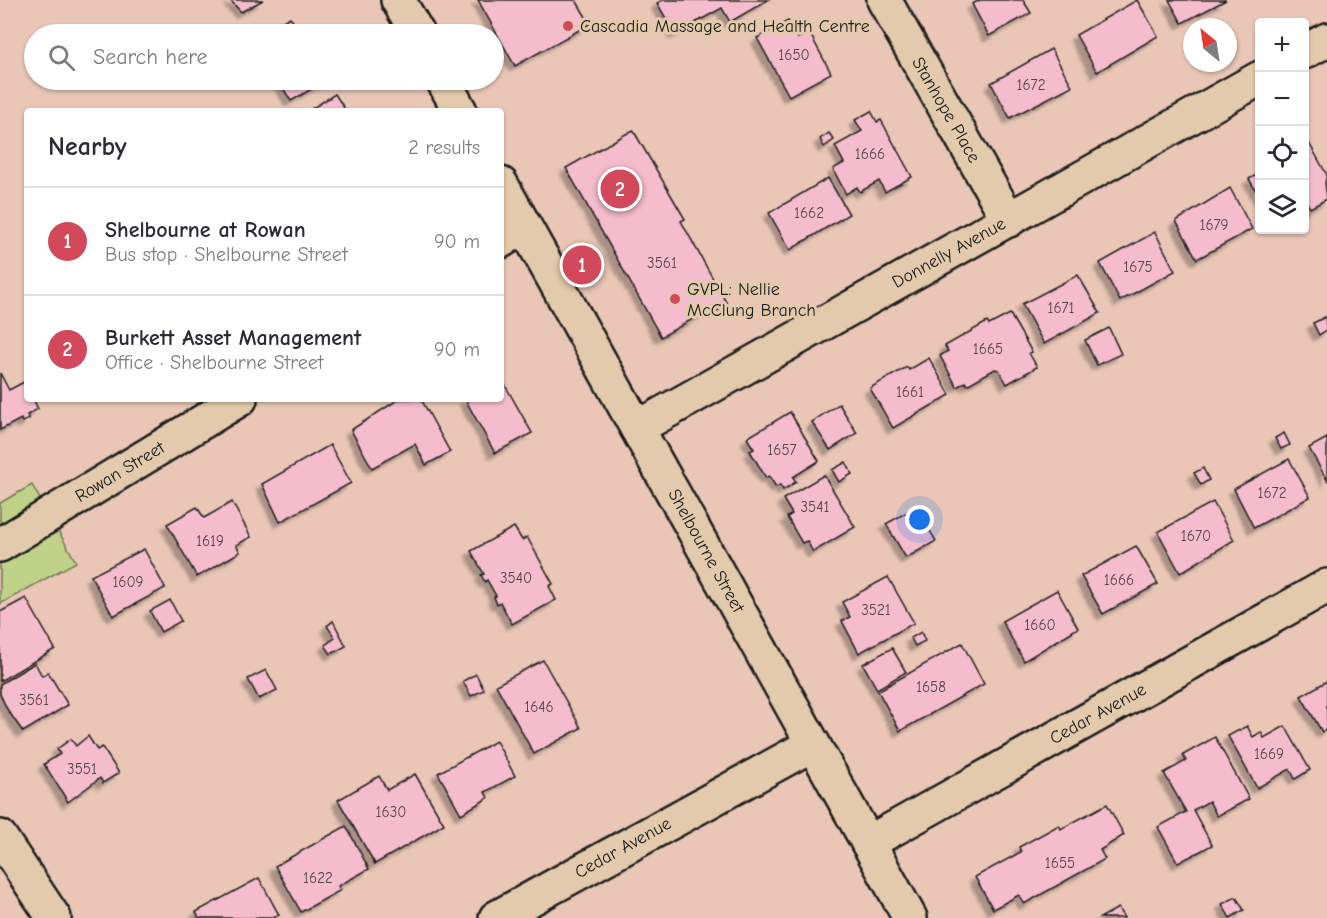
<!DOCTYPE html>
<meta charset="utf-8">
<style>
:root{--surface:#fff;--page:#f7f7f7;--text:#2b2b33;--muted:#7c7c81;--line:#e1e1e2;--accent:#d1495b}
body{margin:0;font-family:"Comic Neue",sans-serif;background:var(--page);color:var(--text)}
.controls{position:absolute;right:18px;top:18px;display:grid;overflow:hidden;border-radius:6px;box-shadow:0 2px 4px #0004}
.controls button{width:54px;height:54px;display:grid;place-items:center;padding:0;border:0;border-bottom:2px solid var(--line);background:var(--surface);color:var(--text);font:30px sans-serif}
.compass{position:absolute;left:1183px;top:18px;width:54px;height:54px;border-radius:50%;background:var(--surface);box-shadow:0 2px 4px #0004;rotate:330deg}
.you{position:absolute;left:920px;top:520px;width:21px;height:21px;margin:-15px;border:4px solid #fff;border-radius:50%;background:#1a73e8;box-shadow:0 0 0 9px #1a73e833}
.badge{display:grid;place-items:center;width:39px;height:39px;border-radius:50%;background:var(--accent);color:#fff;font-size:20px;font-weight:700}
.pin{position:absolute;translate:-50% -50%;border:3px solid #fff;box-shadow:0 2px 6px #0006}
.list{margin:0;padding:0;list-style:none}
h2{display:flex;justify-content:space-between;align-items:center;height:78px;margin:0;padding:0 24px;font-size:26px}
h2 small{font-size:20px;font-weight:400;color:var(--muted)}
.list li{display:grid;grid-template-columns:39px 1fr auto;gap:18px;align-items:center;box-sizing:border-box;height:108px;padding:0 24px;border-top:2px solid var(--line)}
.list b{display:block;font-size:22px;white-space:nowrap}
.list p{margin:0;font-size:20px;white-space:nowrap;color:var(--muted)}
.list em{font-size:20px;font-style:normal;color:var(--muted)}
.icon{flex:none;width:33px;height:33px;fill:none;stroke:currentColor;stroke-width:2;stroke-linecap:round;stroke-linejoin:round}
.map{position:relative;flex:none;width:1327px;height:918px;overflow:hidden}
.search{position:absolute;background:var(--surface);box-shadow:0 2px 4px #0004;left:24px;top:24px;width:480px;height:66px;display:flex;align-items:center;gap:15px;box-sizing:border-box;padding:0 21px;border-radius:33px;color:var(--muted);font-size:22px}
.panel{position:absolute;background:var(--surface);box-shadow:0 2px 4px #0004;left:24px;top:108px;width:480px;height:294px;border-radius:6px}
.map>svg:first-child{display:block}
.green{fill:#c0d287;stroke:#6e7752;stroke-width:1.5}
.building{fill:#f5bccd;stroke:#1c1c1c;stroke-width:1.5;filter:url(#shadow)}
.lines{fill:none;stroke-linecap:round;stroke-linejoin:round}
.minor-casing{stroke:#1c1c1c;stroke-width:38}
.major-casing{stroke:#1c1c1c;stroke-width:38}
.minor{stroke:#e4caac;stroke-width:33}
.major{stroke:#e4caac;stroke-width:33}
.poi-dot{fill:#d1495b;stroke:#e4caac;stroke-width:2}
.labels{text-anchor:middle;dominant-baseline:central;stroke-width:6;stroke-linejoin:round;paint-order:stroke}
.number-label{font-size:15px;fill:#524448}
.poi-label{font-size:18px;fill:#1c1c1c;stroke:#e4caac;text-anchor:start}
.street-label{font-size:18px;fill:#1c1c1c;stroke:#e4caac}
</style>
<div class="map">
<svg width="1327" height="918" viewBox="0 0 1327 918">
<defs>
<filter id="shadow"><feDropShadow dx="-5.5" dy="5.5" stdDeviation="1.5" flood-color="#0004"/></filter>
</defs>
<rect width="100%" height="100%" fill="#e9c6b6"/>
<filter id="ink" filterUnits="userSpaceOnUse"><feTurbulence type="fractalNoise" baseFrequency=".0167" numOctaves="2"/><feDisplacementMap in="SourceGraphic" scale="12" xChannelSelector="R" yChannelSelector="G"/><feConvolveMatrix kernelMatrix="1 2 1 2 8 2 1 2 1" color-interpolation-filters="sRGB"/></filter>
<g filter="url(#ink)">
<!-- green -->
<path class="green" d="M32,485L76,562L0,604V503Z"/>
<!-- building -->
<g class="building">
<path d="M230,0H263L241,12Z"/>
<path d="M478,0H576L590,24L515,66Z"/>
<path d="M663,0H768L730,22L722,8L675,34L657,3Z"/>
<path d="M980,0H1023L1031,13L989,36L972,4Z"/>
<path d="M1137,0L1158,36L1097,72L1076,35Z"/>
<path d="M1169,0H1226L1182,23Z"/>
<path d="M290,17L301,34H260Z"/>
<path d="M788,21L798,38L809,32L831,73L789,96L757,38Z"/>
<path d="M1051,49L1072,86L1010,118L991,83Z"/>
<path d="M278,80H327L291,101Z"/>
<path d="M335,94L346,111H308Z"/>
<path d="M871,111L877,122L881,120L912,177L885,192L879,181L860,192L857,187L846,194L833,169L844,163L835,146L862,131L855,120Z"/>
<path d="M633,130L685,219L681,221L727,304L715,312L712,308L661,337L566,168Z"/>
<path d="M829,133L834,140L824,147L820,139Z"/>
<path d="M1309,143L1327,175L1325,183L1327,199L1310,208L1304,197V146Z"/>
<path d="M1260,173V198L1249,179Z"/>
<path d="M828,178L849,214L790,250L769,213Z"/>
<path d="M1230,188L1252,229L1197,259L1176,221Z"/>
<path d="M1155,232L1175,271L1120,301L1100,263Z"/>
<path d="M1078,275L1100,313L1044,344L1022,304Z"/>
<path d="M1010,314L1032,352L1029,353L1037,367L1007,384L999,370L995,369L967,385L965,382L957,387L940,356L948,351L945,346L987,322L989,325Z"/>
<path d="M1325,317L1327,330L1319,335L1313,323Z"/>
<path d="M1109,328L1121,354L1097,365L1085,340Z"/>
<path d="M929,358L950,395L893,428L870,388L907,367L909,370Z"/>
<path d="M0,373L9,390L24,382L27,399H33L38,409L27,415L29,419L22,422L21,419L0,430Z"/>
<path d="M501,378L532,433L495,453L465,399H501Z"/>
<path d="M399,399H421L450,452L426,465L415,444L372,468L351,430Z"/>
<path d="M839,404L857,433L830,450L812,422Z"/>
<path d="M790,412L819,461L793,477L796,482L783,490L780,485L776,487L769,476L766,478L750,451L754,449L747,438Z"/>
<path d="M1284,433L1290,445L1281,449L1275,438Z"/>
<path d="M1327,438V480L1309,448Z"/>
<path d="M330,445L351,483L280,522L262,484Z"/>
<path d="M1289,459L1310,497L1254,528L1234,489Z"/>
<path d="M846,462L852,474L839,482L832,470Z"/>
<path d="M1203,468L1209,480L1201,485L1194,473Z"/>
<path d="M824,475L855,527L813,552L807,541L802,543L787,517L792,514L783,499Z"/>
<path d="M232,502L251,537L236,545L240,552L197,577L167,524L197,507L204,518Z"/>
<path d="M1213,502L1234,540L1180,573L1158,532Z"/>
<path d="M916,507L936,541L906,558L886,524Z"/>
<path d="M514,527L522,540L527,537L553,584L549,586L556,600L512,624L500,602L497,604L494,597L496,596L487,580L485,582L481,575L484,574L471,551Z"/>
<path d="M1136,546L1158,584L1103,614L1081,576Z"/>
<path d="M144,549L165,588L113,616L91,576Z"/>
<path d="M888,577L914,623L859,653L842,621L850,617L842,602Z"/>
<path d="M1057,590L1078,628L1024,661L1002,621Z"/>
<path d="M26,598L55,649L0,681V612Z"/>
<path d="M170,600L181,621L161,632L150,611Z"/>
<path d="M333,621L346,646L331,654L325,645L335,638L327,626Z"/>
<path d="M921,632L925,641L915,646L911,638Z"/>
<path d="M962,643L984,684L900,731L878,691Z"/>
<path d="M892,648L906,672L877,689L863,664Z"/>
<path d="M543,660L581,728L534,754L496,685Z"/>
<path d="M35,663L42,676L48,672L68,705L23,732L7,709L0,694V684Z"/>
<path d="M266,670L277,690L259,699L248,679Z"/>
<path d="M476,674L484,690L471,696L463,681Z"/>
<path d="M1327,681V729L1322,732L1301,696Z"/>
<path d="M1247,726L1253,737L1261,732L1264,738L1285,726L1310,770L1295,779L1290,769L1257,788L1228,736Z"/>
<path d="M88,736L97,750L102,747L119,773L103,783L100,778L68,802L44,764L60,754L57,749L71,739L76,746Z"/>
<path d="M1215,737L1249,799L1217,816L1209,801L1193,810L1212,845L1178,863L1158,827L1186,812L1164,773L1186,761L1183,755Z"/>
<path d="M496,741L515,776L485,792L488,798L461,814L438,773Z"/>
<path d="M415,774L444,824L375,864L338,800L379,776L387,790Z"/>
<path d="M1107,804L1124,835L1100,850L1105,859L1024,904L1019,895L993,909L975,877L1021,852L1019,847L1059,825L1061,829Z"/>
<path d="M346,826L369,869L338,886L341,890L301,912L275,866Z"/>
<path d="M259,878L279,915L273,918H199L196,912Z"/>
<path d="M1236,897L1244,910L1230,918L1222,904Z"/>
<path d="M1118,908L1124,918H1100Z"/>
</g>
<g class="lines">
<!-- minor casing -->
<g class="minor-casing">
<g id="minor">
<path d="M884,0L1009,220"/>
<path d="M1304,52L1327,40"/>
<path d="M501,241L524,226"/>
<path d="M637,428L1260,78"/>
<path d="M0,545L240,399"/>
<path d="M0,837L54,918"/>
<path d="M868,843L1327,586"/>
<path d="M496,918L813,744"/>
</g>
</g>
<!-- major casing -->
<g class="major-casing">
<g id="major">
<path d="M398,0L418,34"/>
<path d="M443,80L460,111"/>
<path d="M501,184L910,918"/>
</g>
</g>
<!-- minor -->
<use href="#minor" class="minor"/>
<!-- major -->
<use href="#major" class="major"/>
</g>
</g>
<!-- markers -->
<g class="poi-dot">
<circle cx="568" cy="26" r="6"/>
<circle cx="675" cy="299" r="6"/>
</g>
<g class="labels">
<!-- number labels -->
<g class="number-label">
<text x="794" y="55">1650</text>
<text x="1031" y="85">1672</text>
<text x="870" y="154">1666</text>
<text x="809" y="213">1662</text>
<text x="1214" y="225">1679</text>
<text x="662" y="263">3561</text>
<text x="1138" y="267">1675</text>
<text x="1061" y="308">1671</text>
<text x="988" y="349">1665</text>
<text x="910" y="392">1661</text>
<text x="782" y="450">1657</text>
<text x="1272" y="493">1672</text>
<text x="815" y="507">3541</text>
<text x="1196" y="536">1670</text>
<text x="210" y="541">1619</text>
<text x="516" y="578">3540</text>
<text x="1119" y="580">1666</text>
<text x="128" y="582">1609</text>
<text x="876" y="610">3521</text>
<text x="1040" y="625">1660</text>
<text x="931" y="687">1658</text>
<text x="34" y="700">3561</text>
<text x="539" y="707">1646</text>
<text x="1269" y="754">1669</text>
<text x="82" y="769">3551</text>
<text x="391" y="812">1630</text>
<text x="1060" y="863">1655</text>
<text x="318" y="878">1622</text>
</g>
<!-- poi labels -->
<g class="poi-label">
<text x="580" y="26">Cascadia Massage and Health Centre</text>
<text x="687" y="289">GVPL: Nellie<tspan x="687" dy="21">McClung Branch</tspan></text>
</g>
<!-- street labels -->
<g class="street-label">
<text transform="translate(946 110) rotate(60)">Stanhope Place</text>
<text transform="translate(949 253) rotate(-29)">Donnelly Avenue</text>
<text transform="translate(120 472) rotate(-31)">Rowan Street</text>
<text transform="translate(706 551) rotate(61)">Shelbourne Street</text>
<text transform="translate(1098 714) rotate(-29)">Cedar Avenue</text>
<text transform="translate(623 848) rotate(-29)">Cedar Avenue</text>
</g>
</g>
</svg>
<div class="controls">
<button>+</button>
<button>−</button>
<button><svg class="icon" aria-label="locate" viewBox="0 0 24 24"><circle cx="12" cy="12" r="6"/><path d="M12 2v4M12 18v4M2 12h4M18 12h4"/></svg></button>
<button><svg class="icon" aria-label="layers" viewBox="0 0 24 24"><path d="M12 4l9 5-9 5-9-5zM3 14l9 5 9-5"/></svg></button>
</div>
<svg class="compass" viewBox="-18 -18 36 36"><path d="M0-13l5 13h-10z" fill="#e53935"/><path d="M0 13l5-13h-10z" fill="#7c7c81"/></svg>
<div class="you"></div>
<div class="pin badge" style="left:582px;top:265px">1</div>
<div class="pin badge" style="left:620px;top:189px">2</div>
<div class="search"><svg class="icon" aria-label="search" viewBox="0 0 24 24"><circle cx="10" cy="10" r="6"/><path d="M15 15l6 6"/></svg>Search here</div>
<section class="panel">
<h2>Nearby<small>2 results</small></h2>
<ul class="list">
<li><span class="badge">1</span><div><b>Shelbourne at Rowan</b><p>Bus stop · Shelbourne Street</p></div><em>90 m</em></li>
<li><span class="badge">2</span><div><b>Burkett Asset Management</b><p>Office · Shelbourne Street</p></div><em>90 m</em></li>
</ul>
</section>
</div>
